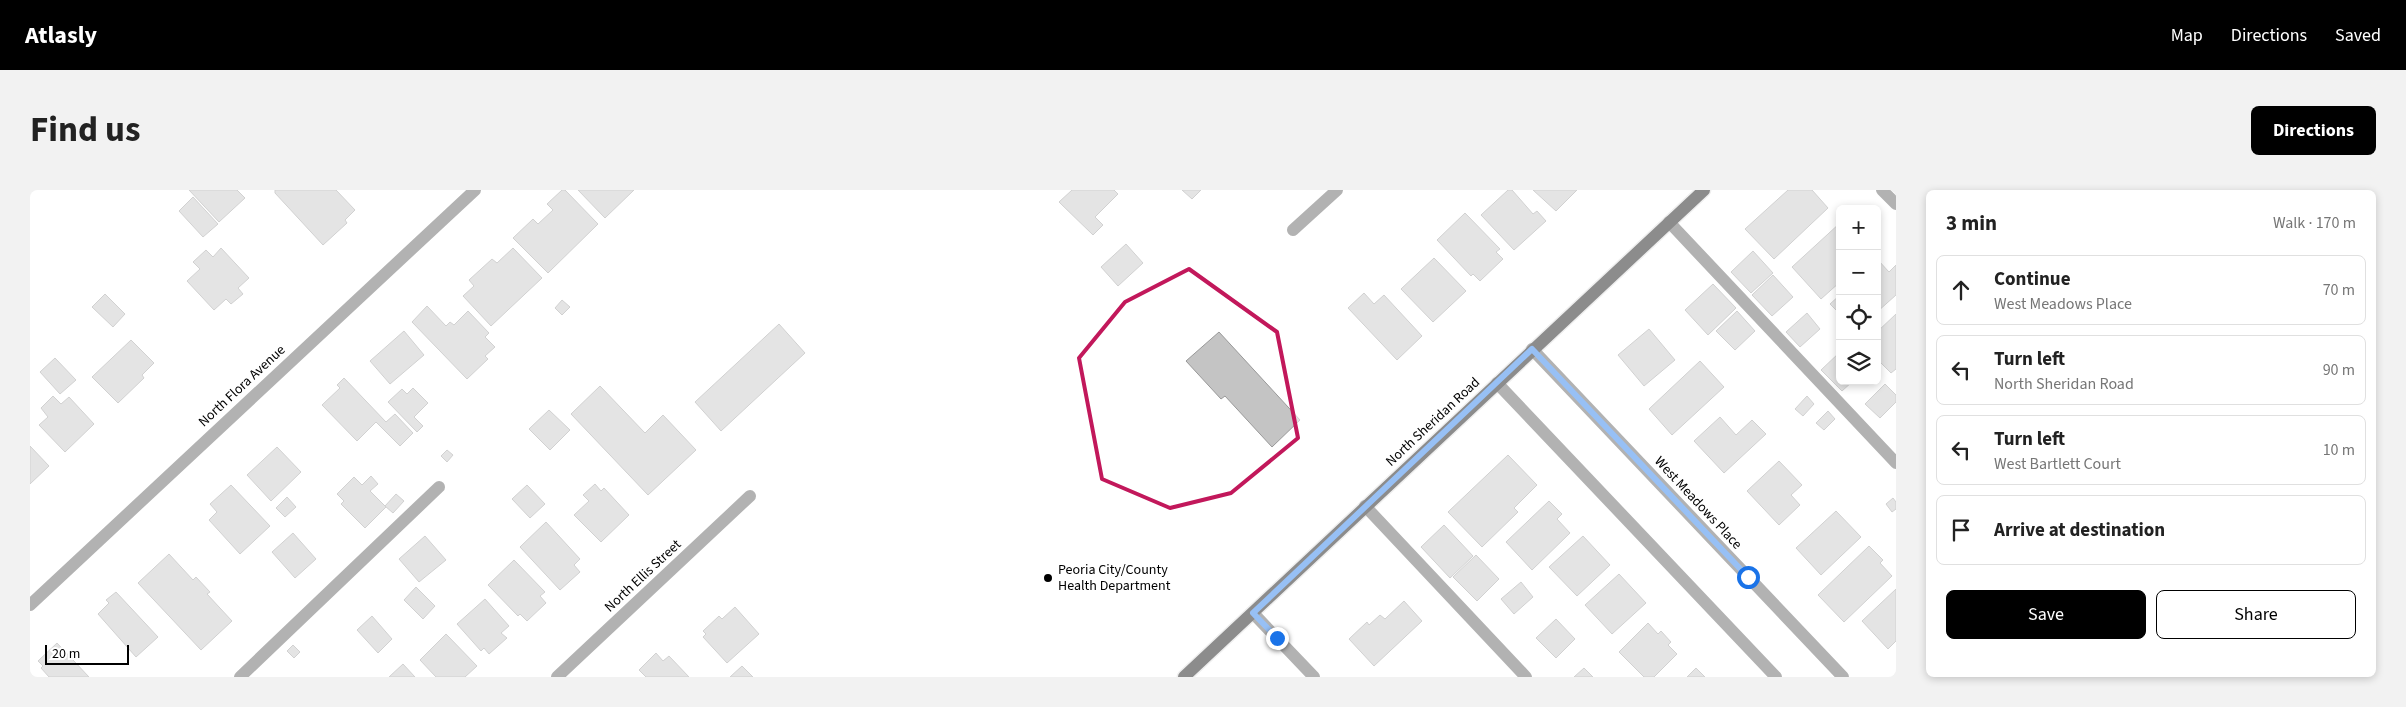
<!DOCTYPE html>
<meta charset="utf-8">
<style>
:root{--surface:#fff;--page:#f2f2f2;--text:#222;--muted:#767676;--line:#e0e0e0;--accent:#000}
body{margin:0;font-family:"Source Sans 3",sans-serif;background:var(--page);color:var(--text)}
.controls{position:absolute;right:15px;top:15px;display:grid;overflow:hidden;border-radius:8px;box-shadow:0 2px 8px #0003}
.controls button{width:45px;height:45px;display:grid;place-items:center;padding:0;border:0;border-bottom:1px solid var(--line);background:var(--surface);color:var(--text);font:25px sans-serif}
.scale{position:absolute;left:15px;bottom:12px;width:84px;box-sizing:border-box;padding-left:5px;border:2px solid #000;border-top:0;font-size:14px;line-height:18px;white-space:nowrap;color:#000;-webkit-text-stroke:4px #fff;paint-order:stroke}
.stop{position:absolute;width:15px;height:15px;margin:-11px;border:4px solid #1a73e8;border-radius:50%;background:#fff}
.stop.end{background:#1a73e8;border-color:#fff;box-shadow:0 1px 5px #0008}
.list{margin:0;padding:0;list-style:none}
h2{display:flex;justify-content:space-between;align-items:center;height:65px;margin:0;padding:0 20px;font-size:21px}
h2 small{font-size:16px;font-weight:400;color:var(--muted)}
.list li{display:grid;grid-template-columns:32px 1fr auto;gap:15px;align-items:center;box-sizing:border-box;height:70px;margin:0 10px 10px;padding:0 10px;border:1px solid var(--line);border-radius:8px}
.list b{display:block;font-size:19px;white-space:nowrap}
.list p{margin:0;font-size:16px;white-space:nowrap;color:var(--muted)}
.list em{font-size:16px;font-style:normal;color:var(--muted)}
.actions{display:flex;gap:10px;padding:15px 20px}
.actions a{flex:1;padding:11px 0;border:1px solid var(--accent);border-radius:8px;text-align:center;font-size:18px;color:var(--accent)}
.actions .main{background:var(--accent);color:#fff}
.icon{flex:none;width:28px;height:28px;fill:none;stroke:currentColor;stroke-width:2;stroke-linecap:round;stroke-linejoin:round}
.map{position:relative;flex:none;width:1866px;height:487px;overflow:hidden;border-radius:8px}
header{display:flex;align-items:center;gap:30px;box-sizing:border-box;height:70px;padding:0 25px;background:var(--accent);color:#fff}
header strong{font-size:24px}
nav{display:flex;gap:28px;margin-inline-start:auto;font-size:18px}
.intro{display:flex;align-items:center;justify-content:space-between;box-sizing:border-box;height:120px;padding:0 30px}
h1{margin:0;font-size:35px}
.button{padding:12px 22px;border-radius:8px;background:var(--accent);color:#fff;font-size:18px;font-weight:700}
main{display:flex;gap:30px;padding:0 30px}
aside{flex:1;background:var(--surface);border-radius:8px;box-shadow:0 2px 8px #0003}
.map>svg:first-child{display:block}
.building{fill:#c4c4c4;stroke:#999}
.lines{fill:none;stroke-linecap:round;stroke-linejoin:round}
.major-casing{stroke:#dbdbdb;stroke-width:15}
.minor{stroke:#555;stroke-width:12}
.major{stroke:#000;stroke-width:12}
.route{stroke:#1a73e8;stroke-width:6}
.marked{fill:none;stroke:#c2185b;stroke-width:4;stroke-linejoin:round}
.poi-dot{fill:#000;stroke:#fff;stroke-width:2}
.labels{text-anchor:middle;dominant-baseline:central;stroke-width:4;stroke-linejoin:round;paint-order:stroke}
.street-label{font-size:14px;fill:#000;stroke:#fff}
.poi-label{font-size:14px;fill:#000;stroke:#fff;text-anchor:start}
</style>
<header>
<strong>Atlasly</strong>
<nav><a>Map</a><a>Directions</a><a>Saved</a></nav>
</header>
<div class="intro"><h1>Find us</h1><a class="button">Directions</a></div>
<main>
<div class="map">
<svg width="1866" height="487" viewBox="0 0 1866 487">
<rect width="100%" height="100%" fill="#fff"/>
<!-- building -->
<g class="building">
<path d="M159,0H207L215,8L189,32Z"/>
<path d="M245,0H306L325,20L315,30L317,33L293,55L245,3Z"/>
<path d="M532,0H535L568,34L518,83L483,48L503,29L508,34L523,20L517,14Z"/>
<path d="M548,0H604L575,28Z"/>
<path d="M1042,0H1084L1088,4L1065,27L1073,35L1063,45L1029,12Z"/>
<path d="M1152,0H1171L1162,9Z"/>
<path d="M1478,0H1482L1503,24L1507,21L1516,31L1484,60L1451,25Z"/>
<path d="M1503,0H1547L1526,21Z"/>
<path d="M1758,0H1782L1798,18L1744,69L1715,39Z"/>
<path d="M163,7L188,34L173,47L149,21Z"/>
<path d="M1435,23L1470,59L1466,62L1473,69L1450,91L1443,84L1441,86L1407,50Z"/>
<path d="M1810,33V92L1791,109L1762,77Z"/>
<path d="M1096,54L1113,73L1088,96L1071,77Z"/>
<path d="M191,58L219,88L208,98L213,104L201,114L196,109L184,120L157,91L170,79L163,72L176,60L183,67Z"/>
<path d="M483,58L512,88L461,136L433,106L444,96L439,90L462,69L467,73Z"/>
<path d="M1723,61L1743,83L1721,103L1701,82Z"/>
<path d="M1404,68L1436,101L1403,132L1371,99Z"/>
<path d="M1848,70L1859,82L1866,75V105L1847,122Z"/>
<path d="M1743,85L1763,107L1742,126L1722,105Z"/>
<path d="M1683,94L1706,118L1678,145L1655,120Z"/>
<path d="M1334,103L1344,114L1354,105L1392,146L1367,170L1318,118Z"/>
<path d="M75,104L95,124L83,137L62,117Z"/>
<path d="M1810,105V124L1800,114Z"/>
<path d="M532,110L540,117L532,125L525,118Z"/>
<path d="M397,116L416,136L420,132L424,135L438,121L459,143L455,147L465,157L455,166L458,169L437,189L382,132Z"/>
<path d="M1707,121L1725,141L1705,160L1686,141Z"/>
<path d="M1777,123L1790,139L1770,157L1756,142Z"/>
<path d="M1866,124V179L1861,183L1847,169V142Z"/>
<path d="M749,134L775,163L691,241L665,212Z"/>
<path d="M1619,139L1645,170L1614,196L1588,165Z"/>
<path d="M374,141L394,165L360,194L340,171Z"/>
<path d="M1189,142L1270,230L1242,257L1195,206L1191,209L1156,171Z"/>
<path d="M101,150L124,173L112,185L114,188L88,213L62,187Z"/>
<path d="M1810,162V191H1823L1812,201L1791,180Z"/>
<path d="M25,168L46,190L30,204L10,182Z"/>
<path d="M1670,171L1694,197L1642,245L1619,219Z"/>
<path d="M314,188L356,232L365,224L383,243L370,256L346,232L327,251L292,215L310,198L307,195Z"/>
<path d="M1855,194L1866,205V212L1850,228L1835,214Z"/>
<path d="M570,196L615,243L633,225L666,260L618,305L541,224Z"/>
<path d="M383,198L398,213L384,227L393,236L387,242L358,212L372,199L377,204Z"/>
<path d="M23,206L31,214L39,207L64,234L35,262L9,235L18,227L11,218Z"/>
<path d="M1777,206L1784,214L1773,226L1765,219Z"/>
<path d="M519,220L540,240L520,260L499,239Z"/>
<path d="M1798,221L1805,229L1794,240L1786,233Z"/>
<path d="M1690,227L1706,245L1722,230L1736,244L1694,283L1664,251Z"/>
<path d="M0,256L19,276L0,294Z"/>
<path d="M247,257L271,282L241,311L217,285Z"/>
<path d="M417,260L423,265L417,272L411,266Z"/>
<path d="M1478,265L1507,295L1484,318L1488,322L1452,357L1418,322Z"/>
<path d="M1749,271L1772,295L1761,305L1770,315L1749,335L1717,301Z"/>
<path d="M341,286L348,294L340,301L356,317L335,338L311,314L314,311L307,304L324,287L332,295Z"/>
<path d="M565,294L571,301L574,298L599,325L571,352L544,325L559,311L553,305Z"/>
<path d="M201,295L240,336L210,364L179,330L187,322L180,314Z"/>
<path d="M497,295L515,314L500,328L482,309Z"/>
<path d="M366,304L374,311L363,323L355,316Z"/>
<path d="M257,307L266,317L255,327L246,318Z"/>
<path d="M1863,308L1866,312V319L1862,322L1856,314Z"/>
<path d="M1519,311L1532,324L1527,329L1540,343L1502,380L1476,352Z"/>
<path d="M1806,321L1831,347L1791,385L1766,358Z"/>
<path d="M516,332L550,369L544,375L550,382L530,400L490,357Z"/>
<path d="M1414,335L1443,366L1420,388L1391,357Z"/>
<path d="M263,343L286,369L265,388L242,362Z"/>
<path d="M395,346L416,370L389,392L369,369Z"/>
<path d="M1553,346L1580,375L1547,406L1519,377Z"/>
<path d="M1839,356L1853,370L1850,373L1862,386L1814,432L1788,405Z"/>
<path d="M139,364L163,390L166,387L180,402L177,404L202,431L171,460L108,393Z"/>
<path d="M1446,365L1469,389L1447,411L1423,387Z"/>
<path d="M484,370L515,402L510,406L516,413L497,431L490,424L488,426L458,395Z"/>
<path d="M1589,384L1616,413L1582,444L1555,415Z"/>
<path d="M1491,392L1503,407L1484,424L1471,409Z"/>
<path d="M386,397L405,416L393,429L374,410Z"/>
<path d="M1866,399V451L1858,459L1832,431Z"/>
<path d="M86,402L128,447L106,467L68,424L79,413L76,410Z"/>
<path d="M455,409L479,436L471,443L477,448L459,464L454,458L451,461L427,434Z"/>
<path d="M1374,411L1392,431L1344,476L1319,449L1337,432L1339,435L1350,425L1355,429Z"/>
<path d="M705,417L729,444L697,473L673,447L676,444L673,441L689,426L692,429Z"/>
<path d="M342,426L362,449L348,463L327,440Z"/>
<path d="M1526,429L1545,449L1526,468L1506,448Z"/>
<path d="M1618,433L1628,444L1631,441L1641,452L1638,455L1647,464L1624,487H1614L1589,462Z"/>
<path d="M416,444L447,476L435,487H406L390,470Z"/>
<path d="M27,453L59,487H19L11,478L13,476L8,471Z"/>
<path d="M263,455L270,462L264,468L257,461Z"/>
<path d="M626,463L633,471L639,466L659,487H616L609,480Z"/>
<path d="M373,474L385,487H359Z"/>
<path d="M712,476L723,487H700Z"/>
<path d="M1554,478L1563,487H1544Z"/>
<path d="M1666,478L1675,487H1657Z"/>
</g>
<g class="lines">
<!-- major casing -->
<g class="major-casing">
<path id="major" d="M1154,487L1674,0"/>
</g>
<!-- minor -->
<g class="minor">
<path d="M1852,0L1866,14"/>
<path d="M1639,32L1866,273"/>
<path d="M1263,40L1307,0"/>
<path d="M1502,159L1813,487"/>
<path d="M1467,193L1746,487"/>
<path d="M1335,316L1496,487"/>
<path d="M0,415L445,0"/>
<path d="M1223,423L1284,487"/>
<path d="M210,487L409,297"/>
<path d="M527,487L720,306"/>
</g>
<!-- major -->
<use href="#major" class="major"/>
</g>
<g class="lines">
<!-- route -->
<path class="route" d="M1247,448L1223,423L1502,159L1718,387"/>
</g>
<!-- marked area -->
<path d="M0 0H1866V487H0ZM1159,79L1247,142L1268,248L1201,303L1140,318L1072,289L1049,168L1095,112Z" fill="#fff" fill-opacity=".55" fill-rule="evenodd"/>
<path class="marked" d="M1159,79L1247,142L1268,248L1201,303L1140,318L1072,289L1049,168L1095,112Z"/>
<!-- markers -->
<circle class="poi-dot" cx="1018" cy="388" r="5"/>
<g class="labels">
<!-- street labels -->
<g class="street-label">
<text transform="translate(212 196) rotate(-43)">North Flora Avenue</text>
<text transform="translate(1403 232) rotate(-43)">North Sheridan Road</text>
<text transform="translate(1668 313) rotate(47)">West Meadows Place</text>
<text transform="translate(613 386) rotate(-43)">North Ellis Street</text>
</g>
<!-- poi labels -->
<g class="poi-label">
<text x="1028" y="380">Peoria City/County<tspan x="1028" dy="16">Health Department</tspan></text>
</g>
</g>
</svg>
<div class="controls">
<button>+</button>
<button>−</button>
<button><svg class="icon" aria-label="locate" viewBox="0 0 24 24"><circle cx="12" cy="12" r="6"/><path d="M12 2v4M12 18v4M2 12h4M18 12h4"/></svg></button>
<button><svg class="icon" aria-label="layers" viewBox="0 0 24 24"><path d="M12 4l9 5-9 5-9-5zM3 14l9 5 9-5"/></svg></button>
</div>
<div class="scale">20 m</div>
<div class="stop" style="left:1718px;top:387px"></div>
<div class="stop end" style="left:1247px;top:448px"></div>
</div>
<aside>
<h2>3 min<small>Walk · 170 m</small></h2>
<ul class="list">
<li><svg class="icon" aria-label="ahead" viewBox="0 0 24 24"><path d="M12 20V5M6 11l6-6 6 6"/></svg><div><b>Continue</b><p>West Meadows Place</p></div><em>70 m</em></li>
<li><svg class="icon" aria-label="left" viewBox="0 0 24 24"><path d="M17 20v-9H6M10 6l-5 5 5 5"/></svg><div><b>Turn left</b><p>North Sheridan Road</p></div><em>90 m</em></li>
<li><svg class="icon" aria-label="left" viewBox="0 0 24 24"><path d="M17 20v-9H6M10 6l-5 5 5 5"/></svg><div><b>Turn left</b><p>West Bartlett Court</p></div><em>10 m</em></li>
<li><svg class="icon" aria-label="arrive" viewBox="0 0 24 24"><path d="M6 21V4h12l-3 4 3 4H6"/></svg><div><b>Arrive at destination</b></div></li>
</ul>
<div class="actions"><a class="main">Save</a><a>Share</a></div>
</aside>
</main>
